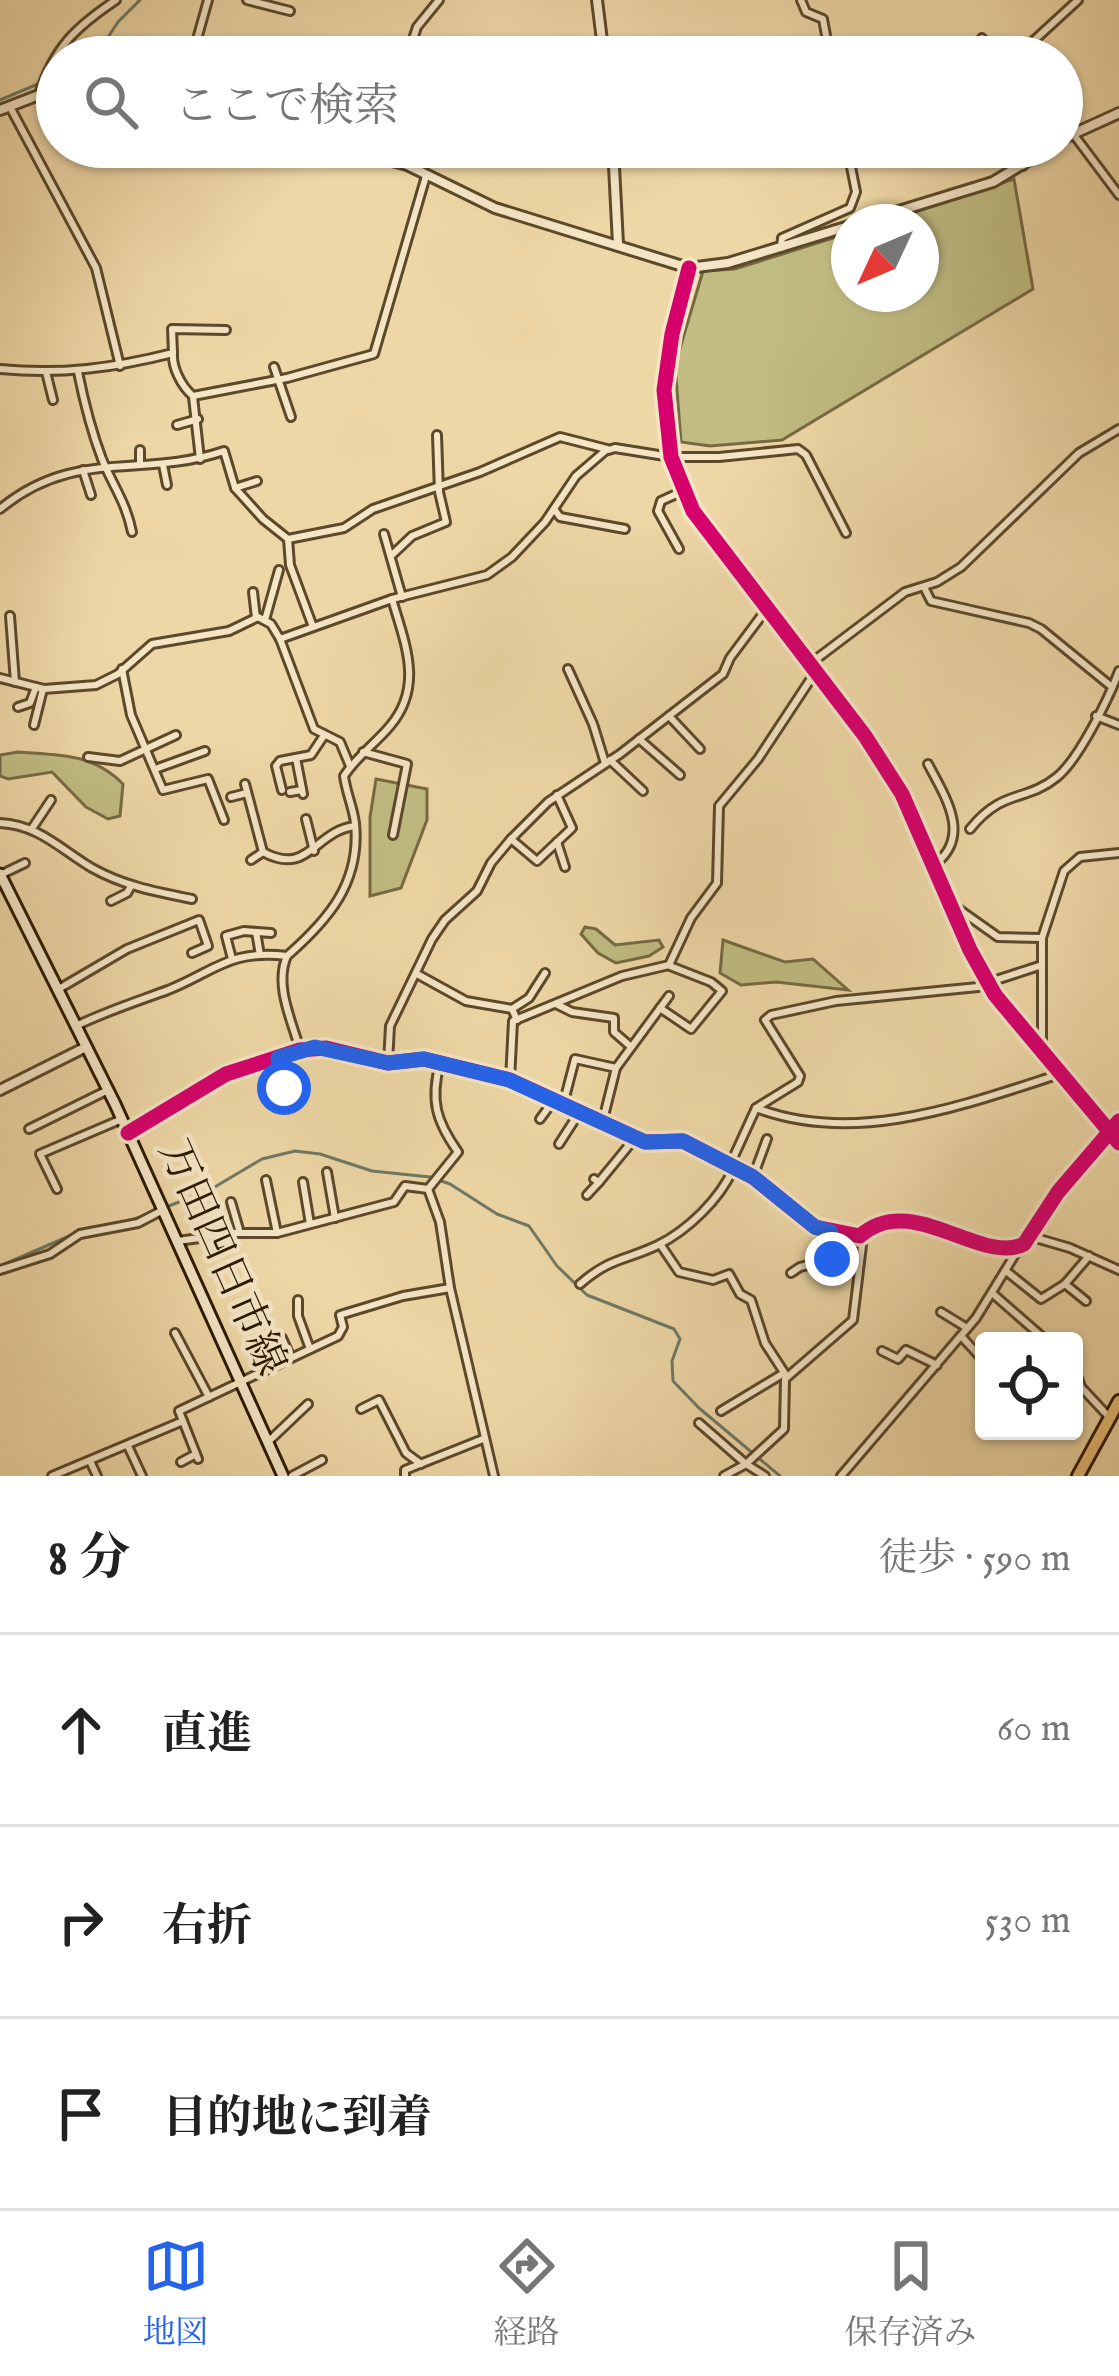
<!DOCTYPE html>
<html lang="ja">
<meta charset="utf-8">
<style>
:root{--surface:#fff;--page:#f6f6f6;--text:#222;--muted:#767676;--line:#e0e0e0;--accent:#2563eb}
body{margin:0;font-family:"IM FELL English","Noto Serif JP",serif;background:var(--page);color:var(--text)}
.controls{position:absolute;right:36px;bottom:36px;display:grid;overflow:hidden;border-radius:12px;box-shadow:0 3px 9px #0004}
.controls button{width:108px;height:108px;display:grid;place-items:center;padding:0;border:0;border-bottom:3px solid var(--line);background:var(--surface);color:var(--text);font:60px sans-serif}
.compass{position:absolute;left:831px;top:204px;width:108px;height:108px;border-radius:50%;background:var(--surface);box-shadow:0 3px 9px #0004;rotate:226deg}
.stop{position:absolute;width:36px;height:36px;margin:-27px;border:9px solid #2563eb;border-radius:50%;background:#fff}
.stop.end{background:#2563eb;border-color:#fff;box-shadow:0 3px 12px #0008}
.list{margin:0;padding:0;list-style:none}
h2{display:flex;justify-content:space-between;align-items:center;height:156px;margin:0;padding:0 48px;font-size:51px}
h2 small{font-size:39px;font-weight:400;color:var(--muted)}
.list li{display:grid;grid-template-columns:78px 1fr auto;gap:36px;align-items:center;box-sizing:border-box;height:192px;padding:0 48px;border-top:3px solid var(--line)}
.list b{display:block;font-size:45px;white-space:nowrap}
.list em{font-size:39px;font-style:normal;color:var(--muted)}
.icon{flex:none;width:66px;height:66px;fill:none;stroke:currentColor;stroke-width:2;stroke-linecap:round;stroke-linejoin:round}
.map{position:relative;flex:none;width:1119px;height:1476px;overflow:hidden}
.search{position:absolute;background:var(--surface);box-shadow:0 3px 9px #0004;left:36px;right:36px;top:36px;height:132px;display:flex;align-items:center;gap:30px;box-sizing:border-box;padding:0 42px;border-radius:66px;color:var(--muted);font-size:45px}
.sheet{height:732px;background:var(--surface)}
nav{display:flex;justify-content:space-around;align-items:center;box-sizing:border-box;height:168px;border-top:3px solid var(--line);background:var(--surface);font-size:33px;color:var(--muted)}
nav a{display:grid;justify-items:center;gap:6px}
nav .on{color:var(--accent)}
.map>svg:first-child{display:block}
.green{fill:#c0bc82;stroke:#766a42;stroke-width:3}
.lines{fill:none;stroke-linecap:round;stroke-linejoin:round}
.stream{stroke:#6d7966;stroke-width:3}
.minor-casing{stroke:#5c482a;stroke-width:12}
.tertiary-casing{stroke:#5c482a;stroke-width:14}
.secondary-casing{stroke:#2c1901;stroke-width:15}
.trunk-casing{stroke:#2c1901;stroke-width:16}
.minor{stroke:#f4e5c5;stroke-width:6}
.tertiary{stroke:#f4e5c5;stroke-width:8}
.secondary{stroke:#f4e5c5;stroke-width:9}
.trunk{stroke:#e7bc73;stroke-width:10}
.cycleway-casing{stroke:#f4e5c5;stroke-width:22}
.cycleway{stroke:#d6006c;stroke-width:15}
.route{stroke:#2563eb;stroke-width:15}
.labels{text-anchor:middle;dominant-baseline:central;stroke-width:9;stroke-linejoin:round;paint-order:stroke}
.street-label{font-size:42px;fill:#2c1901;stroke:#f4e5c5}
</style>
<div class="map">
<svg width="1119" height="1476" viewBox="0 0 1119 1476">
<rect width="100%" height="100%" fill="#eed7a6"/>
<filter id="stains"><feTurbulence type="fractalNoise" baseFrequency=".00167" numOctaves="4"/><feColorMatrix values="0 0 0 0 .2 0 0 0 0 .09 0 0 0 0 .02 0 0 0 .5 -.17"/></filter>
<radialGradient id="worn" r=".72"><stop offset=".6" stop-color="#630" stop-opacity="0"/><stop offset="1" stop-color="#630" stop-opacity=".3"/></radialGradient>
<!-- green -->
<g class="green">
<path d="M1014,179L1033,289L782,440L710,446L681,442L675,365L703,271L735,269L849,233V294H921V222H885Z"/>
<path d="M18,752C58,755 93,753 123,784L120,816L108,819L86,807L52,772L8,779L0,776V755Z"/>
<path d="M376,779L427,789V820L401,888L370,896V817Z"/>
<path d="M585,927L596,929L615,945L659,940L663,947L649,956L616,963L598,953L581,934Z"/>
<path d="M723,940L785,962L813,959L848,990L776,982L741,985L720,973Z"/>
</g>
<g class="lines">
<!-- stream -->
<g class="stream">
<path d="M95,57L118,22L140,0"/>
<path d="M0,100L57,76"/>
<path d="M124,1223L208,1191L262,1159L295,1151L320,1154L372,1171L430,1177L450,1184L497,1214L529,1226L557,1266L587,1295L674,1329L680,1339L672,1361L673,1381L699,1408L780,1476"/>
<path d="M0,1266L74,1234"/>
</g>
<!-- minor casing -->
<g class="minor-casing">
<g id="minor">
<path d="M247,0L290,11"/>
<path d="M801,0L806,12L823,19L830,57"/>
<path d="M982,38L988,57"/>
<path d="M192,57L208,0"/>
<path d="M407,57L417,27L439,0"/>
<path d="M1016,57L1078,0"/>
<path d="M39,95C54,47 76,27 116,0"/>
<path d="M10,107L96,268L120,366"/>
<path d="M1074,135L1119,195"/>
<path d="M1017,147L1023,166"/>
<path d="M781,248L782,238L850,208L856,192L847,147"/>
<path d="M173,353C172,367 181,386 193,396L287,378L374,354L426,176"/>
<path d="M274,367L291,417"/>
<path d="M0,369C60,375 114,368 173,353L172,329L226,330"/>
<path d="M46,372L53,400"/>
<path d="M78,372C84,402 91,430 102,459C113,486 126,502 132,532"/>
<path d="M193,397L200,459"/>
<path d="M177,425L198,419"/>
<path d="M140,465V450"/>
<path d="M163,465L167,485"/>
<path d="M83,470L91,495"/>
<path d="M235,488L257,481"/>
<path d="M0,509C75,447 141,479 224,451L235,488L263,519L288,539L290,565L313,627"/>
<path d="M554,509L560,517L625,529"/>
<path d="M384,534L402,597"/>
<path d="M288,539L344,528L373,509L480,472L560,437L607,449"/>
<path d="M679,549L658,511L661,501L683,491"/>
<path d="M393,554L412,536L446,522L439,492L437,435"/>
<path d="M924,587L931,601L1029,623L1041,629L1112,687"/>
<path d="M253,592L256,618"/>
<path d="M10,616L15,682"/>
<path d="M265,620L279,570"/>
<path d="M280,639L392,599L487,575L512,557L545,522L576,476L605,451L615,448L671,457H719L798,449L806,455L846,533"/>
<path d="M811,663L905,592L937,582L961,567L1079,453L1119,429"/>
<path d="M122,669L131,715L163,790L208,779L224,820"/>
<path d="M568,669L593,724L605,763"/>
<path d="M0,678L44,689L96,685L118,674L152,644L229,631L258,617L271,624L280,639L314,729L340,742L350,766"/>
<path d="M18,707L30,703L36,687"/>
<path d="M669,716L700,749"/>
<path d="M1096,716L1119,725"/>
<path d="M34,725L43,689"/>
<path d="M639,739L680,775"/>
<path d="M363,752L407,764L393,835"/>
<path d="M88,757L120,761L176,735"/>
<path d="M296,758L303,794"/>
<path d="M610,760L643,791"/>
<path d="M928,764C946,798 972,837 934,865"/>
<path d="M158,768L205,751"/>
<path d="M245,784L263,852"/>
<path d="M282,790L276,766L280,761L311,755L323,737"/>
<path d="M290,792L302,790"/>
<path d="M231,797L247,793"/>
<path d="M306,819L314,851"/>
<path d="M0,823C39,825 60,849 92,868C124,886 157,892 192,899"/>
<path d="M33,827L51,800"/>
<path d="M970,829C1003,788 1025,803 1057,777C1079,759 1109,698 1119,671"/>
<path d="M511,839L537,861L572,828L557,795"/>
<path d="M557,842L565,867"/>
<path d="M251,860L263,852C309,877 314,831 355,826"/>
<path d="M0,875L25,863"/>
<path d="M111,901L127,893L131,886"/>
<path d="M950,903L998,937L1042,938"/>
<path d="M256,932L260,955"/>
<path d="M232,959L226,936L244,931L271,933"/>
<path d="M417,974L466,1001L512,1009L517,1020"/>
<path d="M996,980L1039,966"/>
<path d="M57,990L127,949L199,920L208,946L192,953"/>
<path d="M556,1004L572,1012L614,1018V1032L630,1046"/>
<path d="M660,1008L691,1029L722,991L711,982L670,966"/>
<path d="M512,1009L529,998L545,973"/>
<path d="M78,1025C107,1011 138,1001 168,990C215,971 230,949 287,956"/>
<path d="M1042,1049V938L1064,871L1080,857L1119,853"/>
<path d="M300,1050C292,1021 274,985 287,956C328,920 361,883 355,823C353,807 346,792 344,776C357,756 375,744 390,726C424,686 405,644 392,599"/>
<path d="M277,1058L284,1088"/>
<path d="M388,1063L390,1026L432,939L445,920L477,891L491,863L511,839L548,802L620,754L723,674L730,658L768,607"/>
<path d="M616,1068L669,996"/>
<path d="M510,1080L513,1021L622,976L669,965L691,918L717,883L719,806L758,759L816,671"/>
<path d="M563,1105L575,1059L616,1068L602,1124"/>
<path d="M756,1108L798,1082L800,1076L765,1020L771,1015L836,1001L978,987"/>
<path d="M540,1119L554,1100"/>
<path d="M29,1129L108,1090"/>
<path d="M128,1133L226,1074L300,1050L326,1048L388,1063L424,1059L510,1080L645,1142L683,1141L753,1177L815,1227L860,1236C911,1190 981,1266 1024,1244L1058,1192L1119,1121"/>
<path d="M559,1144L579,1113"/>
<path d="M729,1167L756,1108C855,1146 964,1105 1060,1074"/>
<path d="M327,1172L335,1218"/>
<path d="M753,1177L767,1139"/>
<path d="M594,1179L599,1182L635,1138"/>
<path d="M266,1180L277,1233"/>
<path d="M303,1182L310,1224"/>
<path d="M57,1189L40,1154L122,1119"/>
<path d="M428,1189L440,1222L450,1288L494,1476"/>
<path d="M428,1189L458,1152C436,1121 430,1100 440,1063"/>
<path d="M587,1195L599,1182"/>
<path d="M231,1202L240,1233"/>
<path d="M1029,1236L1070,1248L1119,1270"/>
<path d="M178,1241L235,1233H277L394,1202L405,1186L428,1189"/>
<path d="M660,1244L679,1272L713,1280L729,1274L740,1294L751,1300L765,1343L787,1377"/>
<path d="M0,1270L50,1254L80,1234L138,1223L163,1210"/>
<path d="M1006,1271L1041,1299L1065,1284"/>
<path d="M791,1273L800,1267L832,1259L831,1231"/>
<path d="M580,1284C611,1257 625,1261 658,1245C688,1230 720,1199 733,1169"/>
<path d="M992,1293L1047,1341"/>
<path d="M298,1300V1316L310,1349"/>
<path d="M1086,1301L1065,1284L1089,1256"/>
<path d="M941,1312L967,1328"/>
<path d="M175,1333L209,1397"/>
<path d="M961,1336L984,1361"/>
<path d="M282,1338L291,1358"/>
<path d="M882,1351L898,1359L906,1350L937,1365"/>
<path d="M1074,1367L1081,1387L1109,1417"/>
<path d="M361,1409L379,1400L406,1453L421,1464"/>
<path d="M721,1411L784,1373"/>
<path d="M699,1423L746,1464L784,1429L785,1379L853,1320L863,1237"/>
<path d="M269,1441L308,1404"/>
<path d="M128,1446L142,1476"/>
<path d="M198,1459L179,1411L338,1336L343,1327L340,1315L403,1296L450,1288"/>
<path d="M90,1461L97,1476"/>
<path d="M181,1462L196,1454"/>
<path d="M52,1476L183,1421"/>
<path d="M292,1476L322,1460"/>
<path d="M405,1476V1470L483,1439"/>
<path d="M724,1476L746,1464L765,1476"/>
<path d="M841,1476L976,1318L1019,1248"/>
</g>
</g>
<!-- tertiary casing -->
<g class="tertiary-casing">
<g id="tertiary">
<path d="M597,0L604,57"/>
<path d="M0,110L57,88"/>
<path d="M1062,139L1119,113"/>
<path d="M341,147L407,165L495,208L689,268L728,263L849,226"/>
<path d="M613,147L618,244"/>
<path d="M863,222L993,182L1051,147"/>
<path d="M689,268L672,334L664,390L671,457L693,511L865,736L902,794L970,950L995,995L1119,1143"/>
<path d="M0,1090L86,1047"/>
</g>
</g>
<!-- secondary casing -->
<g class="secondary-casing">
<path id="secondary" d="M0,874L115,1104L283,1476"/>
</g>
<!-- trunk casing -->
<g class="trunk-casing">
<path id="trunk" d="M1078,1476L1119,1401"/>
</g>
<!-- minor -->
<use href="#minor" class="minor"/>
<!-- tertiary -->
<use href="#tertiary" class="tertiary"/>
<!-- secondary -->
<use href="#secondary" class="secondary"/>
<!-- trunk -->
<use href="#trunk" class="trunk"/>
<!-- cycleway casing -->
<g class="cycleway-casing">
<g id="cycleway">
<path d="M689,268L672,334L664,390L671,457L693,511L865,736L902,794L970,950L995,995L1119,1143"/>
<path d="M128,1133L226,1074L300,1050L326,1048L388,1063L424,1059L510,1080L645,1142L683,1141L753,1177L815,1227L860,1236C911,1190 981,1266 1024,1244L1058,1192L1119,1121"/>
</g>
</g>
<!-- cycleway -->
<use href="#cycleway" class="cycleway"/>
</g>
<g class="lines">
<!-- route -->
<path class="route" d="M284,1088L278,1058L315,1047L388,1063L424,1059L509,1080L645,1142L683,1141L753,1177L815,1227L831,1232L832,1259"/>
</g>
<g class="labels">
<!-- street labels -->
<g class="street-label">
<text transform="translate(221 1258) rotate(66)">万田四日市線</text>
</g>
</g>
<rect width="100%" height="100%" filter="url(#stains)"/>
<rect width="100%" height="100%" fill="url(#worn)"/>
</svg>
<div class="controls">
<button><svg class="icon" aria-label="locate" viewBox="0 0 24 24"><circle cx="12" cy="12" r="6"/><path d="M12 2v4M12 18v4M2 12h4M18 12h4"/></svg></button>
</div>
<svg class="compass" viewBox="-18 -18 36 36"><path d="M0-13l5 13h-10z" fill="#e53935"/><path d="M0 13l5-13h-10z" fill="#767676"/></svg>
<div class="stop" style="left:284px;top:1088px"></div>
<div class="stop end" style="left:832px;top:1259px"></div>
<div class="search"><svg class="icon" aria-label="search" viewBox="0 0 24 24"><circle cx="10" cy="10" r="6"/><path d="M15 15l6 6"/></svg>ここで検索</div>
</div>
<section class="sheet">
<h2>8 分<small>徒歩 · 590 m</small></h2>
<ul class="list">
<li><svg class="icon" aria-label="ahead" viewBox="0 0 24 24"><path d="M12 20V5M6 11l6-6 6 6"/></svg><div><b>直進</b></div><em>60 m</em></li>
<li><svg class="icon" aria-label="right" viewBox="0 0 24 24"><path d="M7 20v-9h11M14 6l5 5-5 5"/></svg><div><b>右折</b></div><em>530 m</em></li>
<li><svg class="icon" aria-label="arrive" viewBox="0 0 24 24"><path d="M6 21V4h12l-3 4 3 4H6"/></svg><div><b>目的地に到着</b></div></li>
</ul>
</section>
<nav>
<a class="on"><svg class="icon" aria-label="map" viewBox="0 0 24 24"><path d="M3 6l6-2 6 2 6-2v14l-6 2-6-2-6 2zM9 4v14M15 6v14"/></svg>地図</a>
<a><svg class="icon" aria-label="directions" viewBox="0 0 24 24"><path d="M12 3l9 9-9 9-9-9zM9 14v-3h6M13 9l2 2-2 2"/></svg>経路</a>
<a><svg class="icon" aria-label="saved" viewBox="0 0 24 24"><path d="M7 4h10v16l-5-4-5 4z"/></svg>保存済み</a>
</nav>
